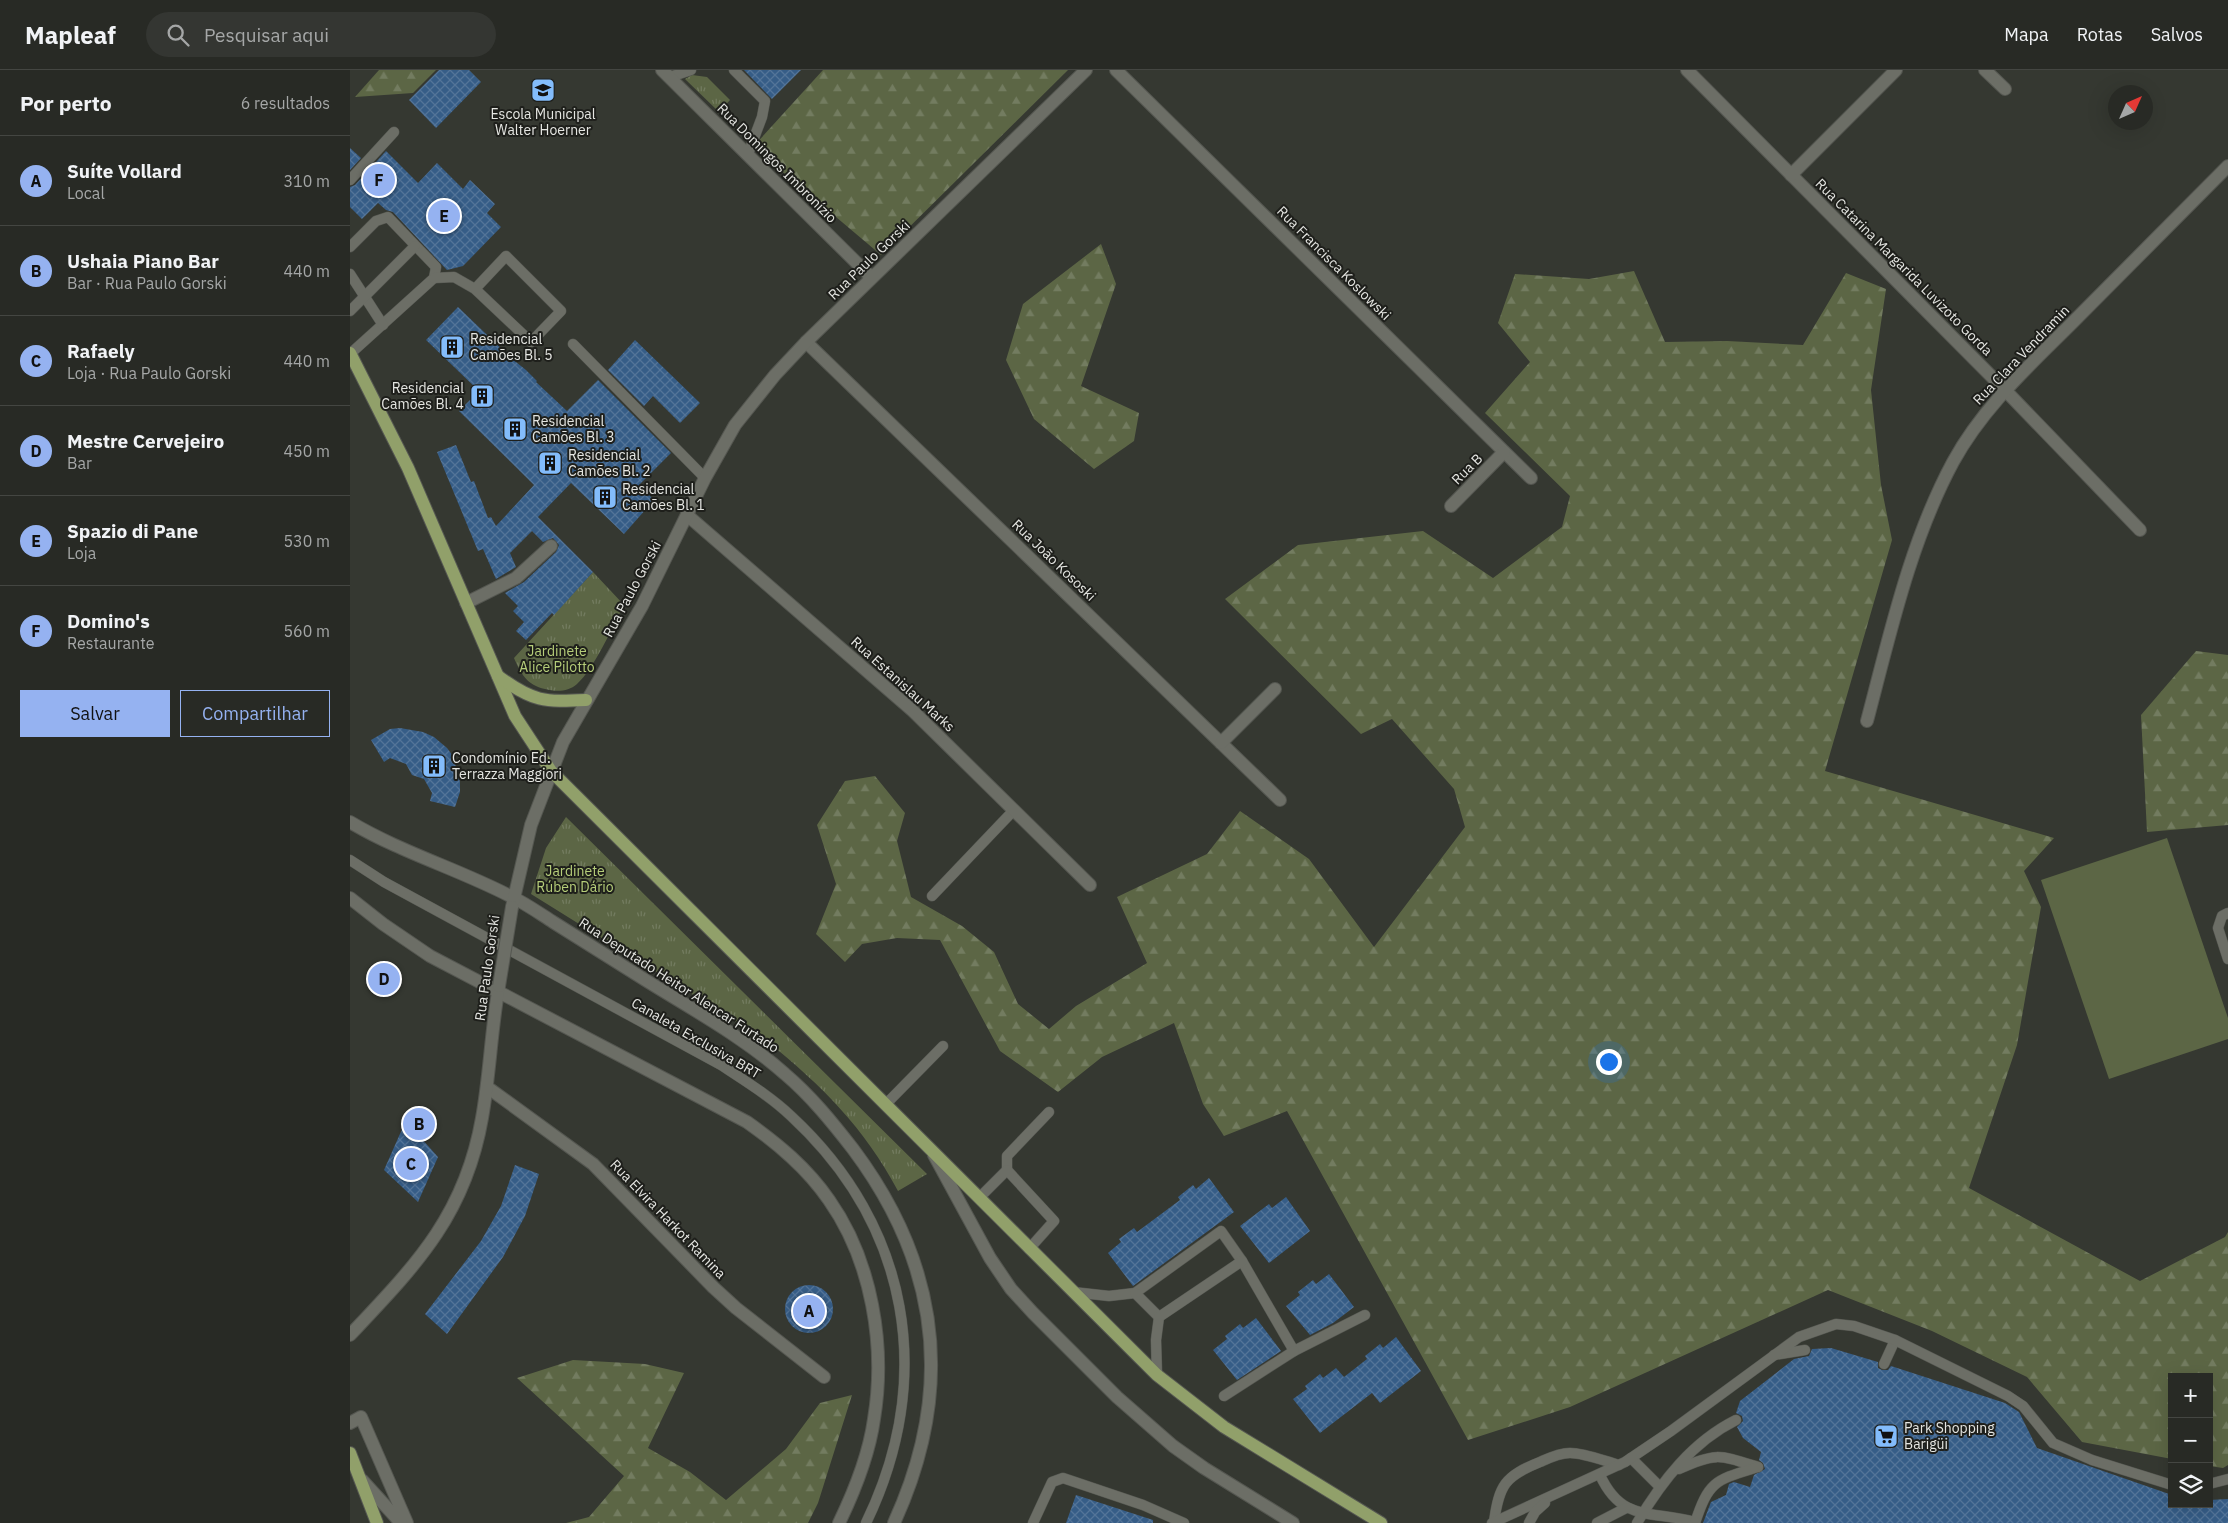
<!DOCTYPE html>
<html lang="pt">
<meta charset="utf-8">
<style>
:root{--surface:#282a25;--page:#343632;--text:#f1f3f6;--muted:#a5a7a7;--line:#444642;--accent:#95b2f1}
body{margin:0;font-family:"IBM Plex Sans",sans-serif;background:var(--page);color:var(--text)}
.controls{position:absolute;right:15px;bottom:15px;display:grid;overflow:hidden;border-radius:0px;box-shadow:0 5px 20px #0002}
.controls button{width:45px;height:45px;display:grid;place-items:center;padding:0;border:0;border-bottom:1px solid var(--line);background:var(--surface);color:var(--text);font:25px sans-serif}
.compass{position:absolute;left:1758px;top:15px;width:45px;height:45px;border-radius:50%;background:var(--surface);box-shadow:0 5px 20px #0002;rotate:45deg}
.you{position:absolute;left:1258px;top:991px;width:18px;height:18px;margin:-12px;border:4px solid #fff;border-radius:50%;background:#1a73e8;box-shadow:0 0 0 8px #1a73e833}
.badge{display:grid;place-items:center;width:32px;height:32px;border-radius:50%;background:var(--accent);color:#111;font-size:16px;font-weight:700}
.pin{position:absolute;translate:-50% -50%;border:2px solid #fff;box-shadow:0 1px 5px #0006}
.list{margin:0;padding:0;list-style:none}
h2{display:flex;justify-content:space-between;align-items:center;height:65px;margin:0;padding:0 20px;font-size:21px}
h2 small{font-size:16px;font-weight:400;color:var(--muted)}
.list li{display:grid;grid-template-columns:32px 1fr auto;gap:15px;align-items:center;box-sizing:border-box;height:90px;padding:0 20px;border-top:1px solid var(--line)}
.list b{display:block;font-size:19px;white-space:nowrap}
.list p{margin:0;font-size:16px;white-space:nowrap;color:var(--muted)}
.list em{font-size:16px;font-style:normal;color:var(--muted)}
.actions{display:flex;gap:10px;padding:15px 20px}
.actions a{flex:1;padding:11px 0;border:1px solid var(--accent);border-radius:0px;text-align:center;font-size:18px;color:var(--accent)}
.actions .main{background:var(--accent);color:#111}
.icon{flex:none;width:28px;height:28px;fill:none;stroke:currentColor;stroke-width:2;stroke-linecap:round;stroke-linejoin:round}
.map{position:relative;flex:none;width:1878px;height:1453px;overflow:hidden}
header{display:flex;align-items:center;gap:30px;box-sizing:border-box;height:70px;padding:0 25px;background:var(--surface);border-bottom:1px solid var(--line)}
header strong{font-size:24px}
nav{display:flex;gap:28px;margin-inline-start:auto;font-size:18px}
.search{width:350px;height:45px;background:var(--page);display:flex;align-items:center;gap:12px;box-sizing:border-box;padding:0 18px;border-radius:28px;color:var(--muted);font-size:19px}
main{display:flex}
aside{flex:1;background:var(--surface)}
.map>svg:first-child{display:block}
.grass{fill:url(#grass-tufts)}
.forest{fill:url(#forest-firs)}
.garden{fill:#5c6645}
.building{fill:url(#building-cross-hatch)}
.lines{fill:none;stroke-linecap:round;stroke-linejoin:round}
.service-casing{stroke:#555751;stroke-width:11}
.minor-casing{stroke:#555751;stroke-width:14}
.tertiary-casing{stroke:#555751;stroke-width:14}
.primary-casing{stroke:#555751;stroke-width:14}
.service{stroke:#6c6e66;stroke-width:10}
.minor{stroke:#6c6e66;stroke-width:12}
.tertiary{stroke:#6c6e66;stroke-width:12}
.primary{stroke:#91a06a;stroke-width:12}
.tertiary-bridge-casing{stroke:#555751;stroke-width:14;stroke-linecap:butt}
.tertiary-bridge{stroke:#6c6e66;stroke-width:12}
.labels{text-anchor:middle;dominant-baseline:central;stroke-width:4;stroke-linejoin:round;paint-order:stroke}
.poi-label{font-size:14px;fill:#e5e6e2;stroke:#1e1f1b;text-anchor:start}
.street-label{font-size:14px;fill:#e5e6e2;stroke:#1e1f1b}
.park-label{font-size:14px;fill:#b6ce7a;stroke:#1e1f1b}
</style>
<header>
<strong>Mapleaf</strong>
<div class="search"><svg class="icon" aria-label="search" viewBox="0 0 24 24"><circle cx="10" cy="10" r="6"/><path d="M15 15l6 6"/></svg>Pesquisar aqui</div>
<nav><a>Mapa</a><a>Rotas</a><a>Salvos</a></nav>
</header>
<main>
<aside>
<h2>Por perto<small>6 resultados</small></h2>
<ul class="list">
<li><span class="badge">A</span><div><b>Suíte Vollard</b><p>Local</p></div><em>310 m</em></li>
<li><span class="badge">B</span><div><b>Ushaia Piano Bar</b><p>Bar · Rua Paulo Gorski</p></div><em>440 m</em></li>
<li><span class="badge">C</span><div><b>Rafaely</b><p>Loja · Rua Paulo Gorski</p></div><em>440 m</em></li>
<li><span class="badge">D</span><div><b>Mestre Cervejeiro</b><p>Bar</p></div><em>450 m</em></li>
<li><span class="badge">E</span><div><b>Spazio di Pane</b><p>Loja</p></div><em>530 m</em></li>
<li><span class="badge">F</span><div><b>Domino's</b><p>Restaurante</p></div><em>560 m</em></li>
</ul>
<div class="actions"><a class="main">Salvar</a><a>Compartilhar</a></div>
</aside>
<div class="map">
<svg width="1878" height="1453" viewBox="0 0 1878 1453">
<defs>
<pattern id="grass-tufts" width="24" height="20" patternUnits="userSpaceOnUse" patternTransform="scale(1.25)"><rect width="24" height="20" fill="#5c6645"/><path d="M3 7l-1-3M5 7V3M7 7l1-3M15 17l-1-3M17 17v-4M19 17l1-3" fill="none" stroke="#737c60"/></pattern>
<pattern id="forest-firs" width="22" height="20" patternUnits="userSpaceOnUse" patternTransform="scale(1.25)"><rect width="22" height="20" fill="#5c6645"/><path d="M5 1l3.5 6h-7zM16 11l3.5 6h-7z" fill="#737c60"/></pattern>
<pattern id="building-cross-hatch" width="8" height="8" patternUnits="userSpaceOnUse" patternTransform="scale(1.25)"><rect width="8" height="8" fill="#365d87"/><path d="M0 0l8 8M0 8l8-8" fill="none" stroke="#537498"/></pattern>
</defs>
<rect width="100%" height="100%" fill="#353831"/>
<!-- grass -->
<g class="grass">
<path d="M342,5L357,7L380,30L369,42L335,9Z"/>
<path d="M243,502L274,535C263,556 244,599 227,614C218,622 206,622 195,619C177,615 171,604 164,588Z"/>
<path d="M216,747L577,1104L548,1121C514,1057 472,1016 417,971L181,824L196,778Z"/>
</g>
<!-- forest -->
<g class="forest">
<path d="M29,0H86L63,23L5,27Z"/>
<path d="M473,0H718L531,185L403,77Z"/>
<path d="M751,174L766,214L731,316L789,343L784,371L744,399L684,349L656,290L673,234Z"/>
<path d="M1284,201L1315,272L1377,271L1453,275L1496,203L1536,219L1521,320L1531,415L1542,470L1475,701L1704,768L1674,801L1691,837L1667,975L1619,1118L1790,1211L1875,1167L1878,1162V1395L1873,1398L1859,1396V1307H1822V1389L1732,1372L1677,1307L1582,1261L1478,1220L1220,1337L1118,1370L937,1041L874,1066L853,1034L824,953L752,987L708,1022L650,981L590,870L547,868L512,874L495,892L466,864L486,814L467,755L495,711L525,706L555,743L547,771L561,827L612,856L644,882L668,934L699,959L726,936L797,893L767,827L857,784L890,741L959,789L1024,877L1115,757L1104,719L1042,649L1011,664L875,529L948,475L1073,461L1143,508L1212,457L1220,426L1135,343L1180,292L1148,253L1165,204L1239,209Z"/>
<path d="M1846,581L1878,585V755L1797,762L1791,645Z"/>
<path d="M223,1290L295,1294L334,1303L298,1378L340,1402L376,1430L436,1379L470,1333L502,1325L468,1433L458,1453H216L239,1447L274,1406L167,1308Z"/>
</g>
<!-- garden -->
<path class="garden" d="M1817,768L1878,948V969L1759,1009L1691,810Z"/>
<!-- building -->
<g class="building">
<path d="M89,0H119L131,12L86,58L59,30Z"/>
<path d="M394,0H451L422,29Z"/>
<path d="M0,78L11,88L0,100Z"/>
<path d="M36,81L68,113L87,93L113,119L120,110L145,134L137,143L151,157L113,196L97,200L43,142L36,140L28,133L12,149L0,137V117L5,115Z"/>
<path d="M108,237L161,288L176,300L187,311L186,312L217,341L248,310L321,383L289,415L304,430L274,464L221,413L188,447L243,502L204,545L202,543L176,570L166,561L174,552L163,541L168,536L155,523L174,512L206,482L209,475L203,468L193,472L182,461L160,483L166,497L146,509L133,479L128,481L87,382L106,375L121,412L124,411L138,448L141,447L146,456L184,415L109,341L129,321L76,270Z"/>
<path d="M285,270L350,333L330,353L303,326L294,336L258,300Z"/>
<path d="M50,658L73,662L84,667L97,678L103,686L110,712V722L105,737L80,731L82,723L74,709L62,705L56,694L40,688L34,692L21,670L40,659Z"/>
<path d="M53,1057L71,1068L88,1087L68,1132L34,1100Z"/>
<path d="M165,1095L189,1104L175,1146L153,1187L97,1264L75,1244L131,1171L151,1136Z"/>
<path d="M859,1108L884,1142L783,1216L758,1183L771,1172L769,1169L784,1158L787,1162L830,1130L828,1127L843,1115L846,1119Z"/>
<path d="M936,1127L960,1161L919,1193L890,1156L919,1134L922,1138Z"/>
<path d="M979,1204L1004,1237L983,1253L960,1265L936,1236L950,1225L948,1222L963,1210L966,1214Z"/>
<circle cx="459" cy="1239" r="24"/>
<path d="M906,1248L931,1281L887,1310L863,1280L877,1269L875,1266L890,1254L893,1258Z"/>
<path d="M1046,1267L1071,1301L1030,1333L1022,1323L970,1363L943,1329L957,1319L955,1316L970,1304L973,1308L986,1298L994,1307L1017,1289L1015,1286L1030,1274L1033,1278Z"/>
<path d="M1481,1278L1528,1292V1298L1532,1300H1538L1541,1296L1655,1333L1669,1342L1687,1378L1822,1425V1434H1859V1430L1878,1429V1453H1353L1361,1432L1376,1425L1379,1414L1384,1412L1400,1417L1404,1405L1415,1399L1413,1393L1409,1390L1411,1382L1393,1368L1387,1357L1393,1351L1392,1346L1386,1343L1390,1331L1444,1289L1459,1286L1462,1279Z"/>
<path d="M726,1425L803,1450V1453H716Z"/>
</g>
<g class="lines">
<!-- service casing -->
<g class="service-casing">
<g id="service">
<path d="M384,0L415,31L412,47L398,84"/>
<path d="M320,7L341,0"/>
<path d="M0,110L44,62"/>
<path d="M0,177L26,151L38,147L86,197L84,208L0,284"/>
<path d="M0,204L33,255"/>
<path d="M84,208L104,207L125,219L156,186L211,241L181,272L125,219"/>
<path d="M0,241L65,176"/>
<path d="M223,274L355,408"/>
<path d="M0,790L34,812L371,995C395,1011 420,1026 441,1046C560,1156 586,1308 516,1453"/>
<path d="M582,826L664,740"/>
<path d="M1878,843L1872,846L1868,858L1878,889"/>
<path d="M535,1035L593,976"/>
<path d="M657,1100V1086L699,1042"/>
<path d="M629,1128L657,1100L704,1151L679,1179"/>
<path d="M723,1222L759,1226L785,1223L871,1161L892,1191L944,1281L1015,1245"/>
<path d="M785,1223L809,1247"/>
<path d="M1424,1285L1455,1280"/>
<path d="M1534,1294L1545,1270"/>
<path d="M807,1305L806,1270L809,1247L892,1191"/>
<path d="M874,1326L944,1281"/>
<path d="M1281,1388L1310,1417"/>
<path d="M1329,1399C1366,1382 1370,1385 1408,1397"/>
<path d="M1250,1405C1272,1453 1302,1440 1345,1452"/>
<path d="M1859,1414L1878,1409"/>
<path d="M1144,1452C1149,1415 1155,1406 1190,1392C1199,1388 1209,1383 1220,1383C1235,1383 1254,1391 1269,1395"/>
<path d="M683,1453L702,1412L713,1408L793,1435L834,1453"/>
<path d="M1142,1453L1275,1392L1321,1361L1449,1267L1486,1254L1504,1256L1545,1270L1658,1326L1673,1336L1703,1373L1742,1390L1822,1415"/>
<path d="M1179,1453L1185,1442L1195,1433"/>
<path d="M1247,1453L1276,1438"/>
<path d="M1287,1453C1312,1411 1342,1372 1386,1350"/>
<path d="M1345,1453C1359,1410 1366,1410 1408,1397"/>
</g>
</g>
<!-- minor casing -->
<g class="minor-casing">
<g id="minor">
<path d="M312,0L521,207"/>
<path d="M766,0L1181,408"/>
<path d="M1337,0L1655,320L1790,460"/>
<path d="M1635,0L1655,19"/>
<path d="M1441,105L1546,0"/>
<path d="M456,272L930,730"/>
<path d="M1101,436L1154,382"/>
<path d="M337,445L563,641L740,815"/>
<path d="M116,533L166,508L201,476"/>
<path d="M1517,651C1540,564 1560,472 1603,392C1633,337 1679,296 1723,252C1775,200 1826,148 1878,96"/>
<path d="M871,673L925,619"/>
<path d="M137,1017L243,1094L363,1217L386,1238L474,1307"/>
<path d="M584,1085L640,1188L661,1219L683,1243L767,1327L823,1376L854,1398L943,1453"/>
<path d="M0,1353L11,1347L57,1453"/>
<path d="M12,1410L51,1453"/>
</g>
</g>
<!-- tertiary casing -->
<g class="tertiary-casing">
<g id="tertiary">
<path d="M0,752C50,782 108,799 160,826C175,833 189,843 203,852C232,870 260,888 289,906C338,937 391,965 435,1004C461,1026 482,1052 503,1079C590,1195 605,1320 544,1453"/>
<path d="M0,828L33,854L80,886L397,1052C428,1074 457,1098 479,1130C522,1191 536,1276 524,1349C519,1385 505,1420 489,1453"/>
<path d="M162,837L181,755L213,672L292,536L355,408L385,355L425,305L456,272L736,0"/>
<path d="M0,1265C65,1196 115,1146 132,1048C140,1004 141,960 149,916"/>
</g>
</g>
<!-- primary casing -->
<g class="primary-casing">
<g id="primary">
<path d="M0,283L58,398L165,646L201,701L807,1305L874,1357L1031,1453"/>
<path d="M148,606C183,632 194,632 236,630"/>
<path d="M0,1383L27,1453"/>
</g>
</g>
<!-- service -->
<use href="#service" class="service"/>
<!-- minor -->
<use href="#minor" class="minor"/>
<!-- tertiary -->
<use href="#tertiary" class="tertiary"/>
<!-- primary -->
<use href="#primary" class="primary"/>
<!-- tertiary-bridge casing -->
<g class="tertiary-bridge-casing">
<path id="tertiary-bridge" d="M149,916L162,837"/>
</g>
<!-- tertiary-bridge -->
<use href="#tertiary-bridge" class="tertiary-bridge"/>
</g>
<!-- icons -->
<defs>
<g id="school-square" transform="scale(1.25)"><rect x="-9" y="-9" width="18" height="18" rx="4" fill="#83bcfb" stroke="#1e1f1b"/><path d="M0-5L7-2L0 1L-7-2ZM-4 1L0 2.5L4 1V4Q0 6-4 4Z" fill="#111"/></g>
<g id="building-square" transform="scale(1.25)"><rect x="-9" y="-9" width="18" height="18" rx="4" fill="#83bcfb" stroke="#1e1f1b"/><path d="M-4-6H4V6H1V3H-1V6H-4ZM-2.5-4.3h1.7v1.8h-1.7ZM.8-4.3h1.7v1.8H.8ZM-2.5-1h1.7V.8h-1.7ZM.8-1h1.7V.8H.8Z" fill="#111"/></g>
<g id="supermarket-square" transform="scale(1.25)"><rect x="-9" y="-9" width="18" height="18" rx="4" fill="#83bcfb" stroke="#1e1f1b"/><path d="M-6-5.5h2.5l.6 2H6L4.5 2H-2.5L-4.4-4H-6ZM-1.5 3.2a1.3 1.3 0 1 0 .1 0ZM3 3.2a1.3 1.3 0 1 0 .1 0Z" fill="#111"/></g>
</defs>
<g fill-rule="evenodd">
<use href="#school-square" x="193" y="20"/>
<use href="#building-square" x="102" y="277"/>
<use href="#building-square" x="132" y="326"/>
<use href="#building-square" x="165" y="359"/>
<use href="#building-square" x="200" y="393"/>
<use href="#building-square" x="255" y="427"/>
<use href="#building-square" x="84" y="696"/>
<use href="#supermarket-square" x="1536" y="1366"/>
</g>
<g class="labels">
<!-- poi labels -->
<g class="poi-label">
<text x="193" y="44" text-anchor="middle">Escola Municipal<tspan x="193" dy="16">Walter Hoerner</tspan></text>
<text x="120" y="269">Residencial<tspan x="120" dy="16">Camões Bl. 5</tspan></text>
<text x="114" y="318" text-anchor="end">Residencial<tspan x="114" dy="16">Camões Bl. 4</tspan></text>
<text x="182" y="351">Residencial<tspan x="182" dy="16">Camões Bl. 3</tspan></text>
<text x="218" y="385">Residencial<tspan x="218" dy="16">Camões Bl. 2</tspan></text>
<text x="272" y="419">Residencial<tspan x="272" dy="16">Camões Bl. 1</tspan></text>
<text x="102" y="688">Condomínio Ed.<tspan x="102" dy="16">Terrazza Maggiori</tspan></text>
<text x="1554" y="1358">Park Shopping<tspan x="1554" dy="16">Barigüi</tspan></text>
</g>
<!-- street labels -->
<g class="street-label">
<text transform="translate(427 93) rotate(45)">Rua Domingos Imbronízio</text>
<text transform="translate(519 190) rotate(-44)">Rua Paulo Gorski</text>
<text transform="translate(984 193) rotate(45)">Rua Francisca Koslowski</text>
<text transform="translate(1554 197) rotate(45)">Rua Catarina Margarida Luvizoto Gorda</text>
<text transform="translate(1671 285) rotate(-46)">Rua Clara Vendramin</text>
<text transform="translate(1117 399) rotate(-45)">Rua B</text>
<text transform="translate(704 490) rotate(44)">Rua João Kososki</text>
<text transform="translate(282 519) rotate(-62)">Rua Paulo Gorski</text>
<text transform="translate(553 614) rotate(42)">Rua Estanislau Marks</text>
<text transform="translate(137 898) rotate(-82)">Rua Paulo Gorski</text>
<text transform="translate(329 915) rotate(33)">Rua Deputado Heitor Alencar Furtado</text>
<text transform="translate(346 968) rotate(30)">Canaleta Exclusiva BRT</text>
<text transform="translate(318 1149) rotate(46)">Rua Elvira Harkot Ramina</text>
</g>
<!-- park labels -->
<g class="park-label">
<text x="207" y="581">Jardinete<tspan x="207" dy="16">Alice Pilotto</tspan></text>
<text x="225" y="801">Jardinete<tspan x="225" dy="16">Rúben Dário</tspan></text>
</g>
</g>
</svg>
<div class="controls">
<button>+</button>
<button>−</button>
<button><svg class="icon" aria-label="layers" viewBox="0 0 24 24"><path d="M12 4l9 5-9 5-9-5zM3 14l9 5 9-5"/></svg></button>
</div>
<svg class="compass" viewBox="-18 -18 36 36"><path d="M0-13l5 13h-10z" fill="#e53935"/><path d="M0 13l5-13h-10z" fill="#a5a7a7"/></svg>
<div class="you"></div>
<div class="pin badge" style="left:459px;top:1241px">A</div>
<div class="pin badge" style="left:69px;top:1054px">B</div>
<div class="pin badge" style="left:61px;top:1094px">C</div>
<div class="pin badge" style="left:34px;top:909px">D</div>
<div class="pin badge" style="left:94px;top:146px">E</div>
<div class="pin badge" style="left:29px;top:110px">F</div>
</div>
</main>
